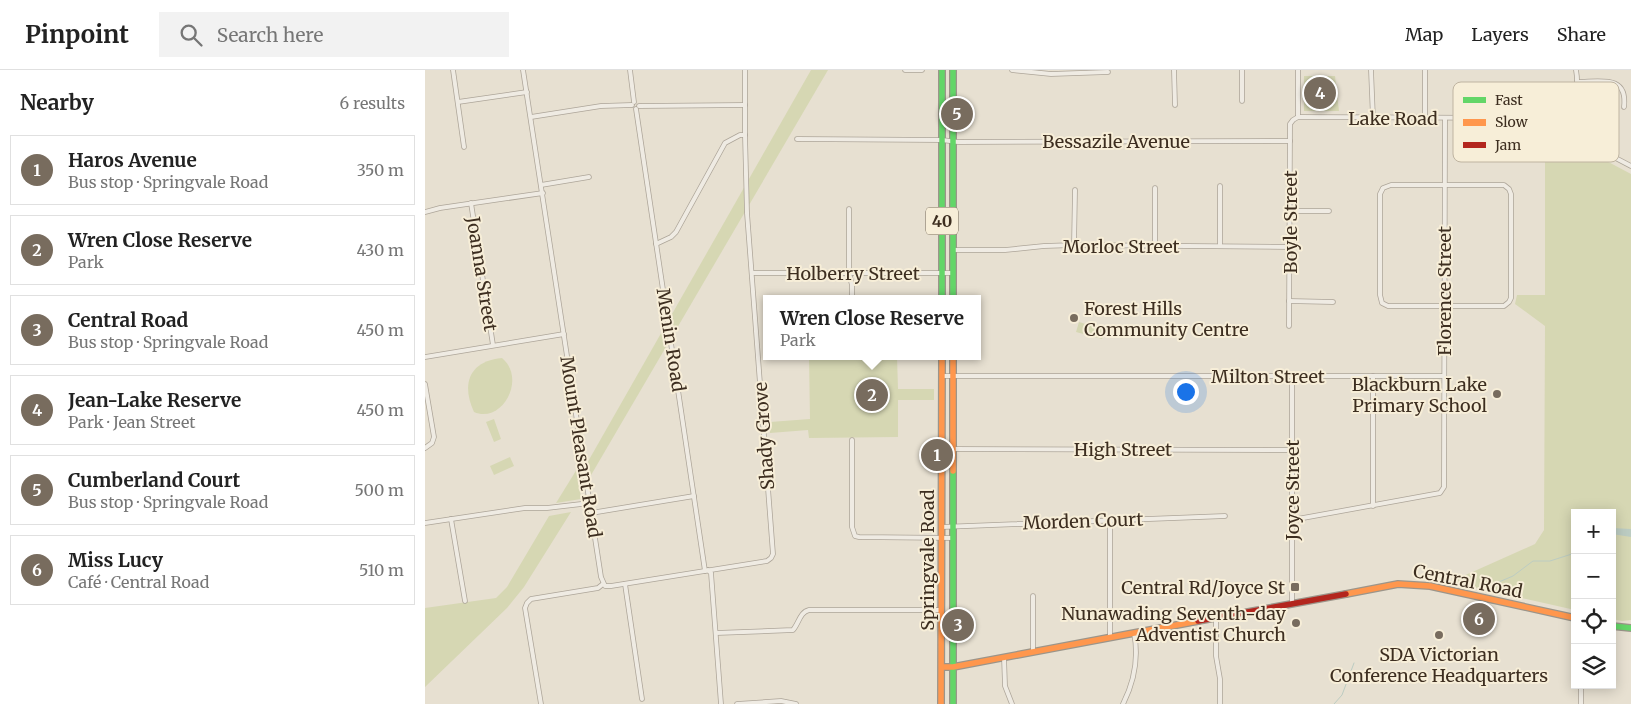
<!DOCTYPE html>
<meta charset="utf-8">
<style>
:root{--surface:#fff;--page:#f2f2f2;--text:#222;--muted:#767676;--line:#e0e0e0;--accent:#786c5e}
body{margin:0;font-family:Merriweather,serif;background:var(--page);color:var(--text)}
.controls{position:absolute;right:15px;bottom:15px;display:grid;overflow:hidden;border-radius:0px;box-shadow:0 2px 12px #0003}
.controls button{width:45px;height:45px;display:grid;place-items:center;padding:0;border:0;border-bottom:1px solid var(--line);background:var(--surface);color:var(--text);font:25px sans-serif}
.you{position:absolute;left:760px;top:321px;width:18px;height:18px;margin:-12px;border:4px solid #fff;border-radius:50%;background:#1a73e8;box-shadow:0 0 0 8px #1a73e833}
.badge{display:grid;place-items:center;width:32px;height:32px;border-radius:50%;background:var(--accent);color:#fff;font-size:16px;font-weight:700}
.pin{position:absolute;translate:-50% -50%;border:2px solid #fff;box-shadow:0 1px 5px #0006}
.popup{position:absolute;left:338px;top:225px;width:218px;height:65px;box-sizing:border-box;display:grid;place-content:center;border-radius:0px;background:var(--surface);filter:drop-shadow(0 1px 4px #0005);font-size:16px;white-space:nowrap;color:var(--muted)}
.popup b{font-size:19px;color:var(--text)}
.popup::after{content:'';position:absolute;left:50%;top:100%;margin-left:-10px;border:10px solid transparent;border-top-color:var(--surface)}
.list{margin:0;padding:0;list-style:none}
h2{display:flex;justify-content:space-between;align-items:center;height:65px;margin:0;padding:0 20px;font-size:21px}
h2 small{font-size:16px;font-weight:400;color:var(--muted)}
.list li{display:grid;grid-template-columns:32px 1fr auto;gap:15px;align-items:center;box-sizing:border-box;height:70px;margin:0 10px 10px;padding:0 10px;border:1px solid var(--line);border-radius:0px}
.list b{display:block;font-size:19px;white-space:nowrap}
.list p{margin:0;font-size:16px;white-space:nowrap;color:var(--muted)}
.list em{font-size:16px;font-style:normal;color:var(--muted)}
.icon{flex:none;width:28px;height:28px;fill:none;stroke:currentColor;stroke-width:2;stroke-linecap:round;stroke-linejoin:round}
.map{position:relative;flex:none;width:1206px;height:634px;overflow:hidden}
header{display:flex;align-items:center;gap:30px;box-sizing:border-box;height:70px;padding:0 25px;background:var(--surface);border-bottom:1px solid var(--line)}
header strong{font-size:24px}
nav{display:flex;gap:28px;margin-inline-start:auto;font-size:18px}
.search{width:350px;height:45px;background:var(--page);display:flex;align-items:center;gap:12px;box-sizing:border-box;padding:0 18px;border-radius:0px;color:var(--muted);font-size:19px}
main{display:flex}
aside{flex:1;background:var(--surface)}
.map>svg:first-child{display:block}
.green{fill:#d6d7b3}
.water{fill:#bcccc2}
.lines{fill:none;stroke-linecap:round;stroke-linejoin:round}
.stream{stroke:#bcccc2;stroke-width:1}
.street-casing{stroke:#ada599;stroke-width:5.5}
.fast-casing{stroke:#9c958a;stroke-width:8}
.slow-casing{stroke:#9c958a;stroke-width:8}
.jam-casing{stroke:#9c958a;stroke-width:8}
.street{stroke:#efebe3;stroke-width:4}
.fast{stroke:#63d668;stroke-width:5.5}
.slow{stroke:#ff974d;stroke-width:5.5}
.jam{stroke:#b3261e;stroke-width:5.5}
.poi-dot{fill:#786c5e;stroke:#f7eed8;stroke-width:2}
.labels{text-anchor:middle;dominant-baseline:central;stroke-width:4;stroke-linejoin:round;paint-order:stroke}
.shield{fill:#f7eed8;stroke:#756857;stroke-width:1}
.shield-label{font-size:16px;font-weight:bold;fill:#3d2e20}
.street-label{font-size:18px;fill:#3d2e20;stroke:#f7eed8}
.poi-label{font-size:18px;fill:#3d2e20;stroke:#f7eed8;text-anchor:end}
.key{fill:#f7eed8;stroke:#bfb4a1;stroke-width:1}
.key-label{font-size:14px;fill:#3d2e20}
</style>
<header>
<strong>Pinpoint</strong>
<div class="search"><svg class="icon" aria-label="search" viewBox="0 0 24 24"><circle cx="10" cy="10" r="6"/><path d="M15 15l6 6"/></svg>Search here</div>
<nav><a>Map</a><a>Layers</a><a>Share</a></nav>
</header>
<main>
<aside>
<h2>Nearby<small>6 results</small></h2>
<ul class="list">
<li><span class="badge">1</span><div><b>Haros Avenue</b><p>Bus stop · Springvale Road</p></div><em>350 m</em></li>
<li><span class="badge">2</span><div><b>Wren Close Reserve</b><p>Park</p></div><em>430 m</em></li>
<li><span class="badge">3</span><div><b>Central Road</b><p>Bus stop · Springvale Road</p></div><em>450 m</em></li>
<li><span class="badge">4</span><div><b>Jean-Lake Reserve</b><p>Park · Jean Street</p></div><em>450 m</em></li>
<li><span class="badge">5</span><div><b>Cumberland Court</b><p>Bus stop · Springvale Road</p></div><em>500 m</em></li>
<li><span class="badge">6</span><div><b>Miss Lucy</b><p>Café · Central Road</p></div><em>510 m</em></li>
</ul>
</aside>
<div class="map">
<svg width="1206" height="634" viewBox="0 0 1206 634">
<rect width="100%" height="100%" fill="#e7e0d1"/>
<!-- green -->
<g class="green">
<path d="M386,0H403L162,412L161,395Z"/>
<path d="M879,6H910L914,41H879Z"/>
<path d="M1120,54L1157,78L1206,104V550L1197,551L1187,549V443H1150V540L1025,512L1110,474L1119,460L1120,256L1090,234L1092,225H1120Z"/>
<path d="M654,252L680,260L677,269L651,262Z"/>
<path d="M384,286H472L473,319H509V330H473V367L384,368L383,360L345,363V352L385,349Z"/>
<path d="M77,288C102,309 77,354 49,342C36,314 44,291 77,288Z"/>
<path d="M69,349L76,369L69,372L61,352Z"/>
<path d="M85,387L89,396L69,405L65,396Z"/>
<path d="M152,399L156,429L131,433Z"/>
<path d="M146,442L99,517L82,538L0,617V538L71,528L82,517L124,446Z"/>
</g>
<!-- water -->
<path class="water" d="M1187,458L1206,459V467L1187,464Z"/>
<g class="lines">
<!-- stream -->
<g class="stream">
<path d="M1062,517L1088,506L1108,491H1125L1150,483"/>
<path d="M909,634L917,625L929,593"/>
</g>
<!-- street casing -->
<g class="street-casing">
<g id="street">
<path d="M28,0L39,77"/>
<path d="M98,0L176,507L180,516H186L342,491L346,488L348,484L322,143L320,65V0"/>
<path d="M205,0L209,32"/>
<path d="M480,0H497"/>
<path d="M587,0L626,4L683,2"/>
<path d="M749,0L750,35"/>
<path d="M873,0V47"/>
<path d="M946,0L948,48"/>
<path d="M1152,12C1175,12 1203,4 1199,37"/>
<path d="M817,31V0"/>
<path d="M33,32L102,22"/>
<path d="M214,36L320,35"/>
<path d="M211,39L280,501"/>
<path d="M106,47L176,36L207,35"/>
<path d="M1000,47V0"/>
<path d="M1137,58C1148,40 1155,22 1151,0"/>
<path d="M372,69L517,70L533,72L865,71"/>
<path d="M116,115L164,107"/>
<path d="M966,115H1079L1084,119L1086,124V228L1084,232L1079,236H963L957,233L955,225V124L958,118Z"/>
<path d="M46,133L68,275"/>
<path d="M424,139V203L427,215V229"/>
<path d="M865,141H904"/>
<path d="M0,142L15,138L118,123"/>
<path d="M231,174L246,167L251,162L300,73L315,65H320"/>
<path d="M649,175L650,120"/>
<path d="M730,175V118"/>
<path d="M795,176V116"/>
<path d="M528,180H580L619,176L649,175L865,177"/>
<path d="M327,203H528"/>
<path d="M864,231L908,232"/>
<path d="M864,256L865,54L868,50L873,47L1118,48L1129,52L1160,72L1206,96"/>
<path d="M0,287L139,264"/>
<path d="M517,306H1019"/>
<path d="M948,306V436"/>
<path d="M867,307V533"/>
<path d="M0,314L9,367L7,373L0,378"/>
<path d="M427,370V457L430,466L434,467L528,468"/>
<path d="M528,379L867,380"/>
<path d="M166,443L269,426"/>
<path d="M26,449L40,531"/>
<path d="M867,450L1015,423L1019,417L1020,48"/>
<path d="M0,453L100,438H122L165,433"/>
<path d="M517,457L800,446"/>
<path d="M283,500L286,503L296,634"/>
<path d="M200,514L217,629"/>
<path d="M608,526V582"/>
<path d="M791,548V586L795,609V634"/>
<path d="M291,563L368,560C374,553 375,542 384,540H517"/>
<path d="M685,567V450"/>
<path d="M579,587L580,616L587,634"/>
<path d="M1156,615V634"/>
<path d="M116,634L100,538L102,533L106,529L173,518L178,514"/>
<path d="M312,634L356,631L371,634"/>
<path d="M698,634C709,612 714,588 709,563"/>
</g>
</g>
<!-- fast casing -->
<g class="fast-casing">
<g id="fast">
<path d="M517,0V229"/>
<path d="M528,0V229"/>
<path d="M528,401V634"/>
<path d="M1187,556L1206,558"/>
</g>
</g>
<!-- slow casing -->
<g class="slow-casing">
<g id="slow">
<path d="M528,286V401"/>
<path d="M921,524L973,514L1005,516L1150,548"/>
<path d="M517,597H528L773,551"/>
<path d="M516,634L517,286"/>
</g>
</g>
<!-- jam casing -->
<g class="jam-casing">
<path id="jam" d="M773,551L921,524"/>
</g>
<!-- street -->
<use href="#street" class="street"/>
<!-- fast -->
<use href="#fast" class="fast"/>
<!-- slow -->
<use href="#slow" class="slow"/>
<!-- jam -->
<use href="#jam" class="jam"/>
</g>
<!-- markers -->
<g class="poi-dot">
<circle cx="649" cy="248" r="5"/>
<circle cx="1072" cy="324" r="5"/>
<rect x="865" y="512" width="10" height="10" rx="2.5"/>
<circle cx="871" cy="553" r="5"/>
<circle cx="1014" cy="565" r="5"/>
</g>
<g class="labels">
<!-- shield labels -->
<rect class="shield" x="501" y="137.5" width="32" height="27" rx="4"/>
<g class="shield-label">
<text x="517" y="151">40</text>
</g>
<!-- street labels -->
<g class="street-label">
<text x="968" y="48">Lake Road</text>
<text x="691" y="71">Bessazile Avenue</text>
<text transform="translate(865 152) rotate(-90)">Boyle Street</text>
<text x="696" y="176">Morloc Street</text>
<text x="428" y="203">Holberry Street</text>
<text transform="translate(57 204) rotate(81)">Joanna Street</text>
<text transform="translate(1019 221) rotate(-90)">Florence Street</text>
<text transform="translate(246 270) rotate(81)">Menin Road</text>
<text x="843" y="306">Milton Street</text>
<text transform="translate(339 366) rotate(-94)">Shady Grove</text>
<text transform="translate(156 377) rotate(81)">Mount Pleasant Road</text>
<text x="698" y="379">High Street</text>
<text transform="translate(867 420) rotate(-90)">Joyce Street</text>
<text transform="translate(658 451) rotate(-2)">Morden Court</text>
<text transform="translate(502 490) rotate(-90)">Springvale Road</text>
<text transform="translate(1043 511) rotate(11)">Central Road</text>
</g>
<!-- poi labels -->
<g class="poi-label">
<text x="659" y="238" text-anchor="start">Forest Hills<tspan x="659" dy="21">Community Centre</tspan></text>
<text x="1062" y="314">Blackburn Lake<tspan x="1062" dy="21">Primary School</tspan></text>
<text x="860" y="517">Central Rd/Joyce St</text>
<text x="861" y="543">Nunawading Seventh-day<tspan x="861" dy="21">Adventist Church</tspan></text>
<text x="1014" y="584" text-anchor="middle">SDA Victorian<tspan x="1014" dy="21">Conference Headquarters</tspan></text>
</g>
</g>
<!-- legend -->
<rect x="1028" y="12" width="166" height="80" rx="8" class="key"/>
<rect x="1038" y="27" width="23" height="6" fill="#63d668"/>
<rect x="1038" y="49" width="23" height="7" fill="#ff974d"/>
<rect x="1038" y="72" width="23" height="6" fill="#b3261e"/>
<g class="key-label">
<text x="1070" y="35">Fast</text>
<text x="1070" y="57">Slow</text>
<text x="1070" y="80">Jam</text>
</g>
</svg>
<div class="controls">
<button>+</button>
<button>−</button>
<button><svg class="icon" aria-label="locate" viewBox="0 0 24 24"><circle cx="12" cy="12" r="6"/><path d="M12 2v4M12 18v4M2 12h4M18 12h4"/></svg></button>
<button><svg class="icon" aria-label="layers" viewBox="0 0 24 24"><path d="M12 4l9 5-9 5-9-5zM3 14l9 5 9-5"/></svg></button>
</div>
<div class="you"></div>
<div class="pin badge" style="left:512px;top:385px">1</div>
<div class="pin badge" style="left:447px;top:325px">2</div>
<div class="popup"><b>Wren Close Reserve</b>Park</div>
<div class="pin badge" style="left:533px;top:555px">3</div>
<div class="pin badge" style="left:895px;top:23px">4</div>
<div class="pin badge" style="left:532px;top:44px">5</div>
<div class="pin badge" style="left:1054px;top:549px">6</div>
</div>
</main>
